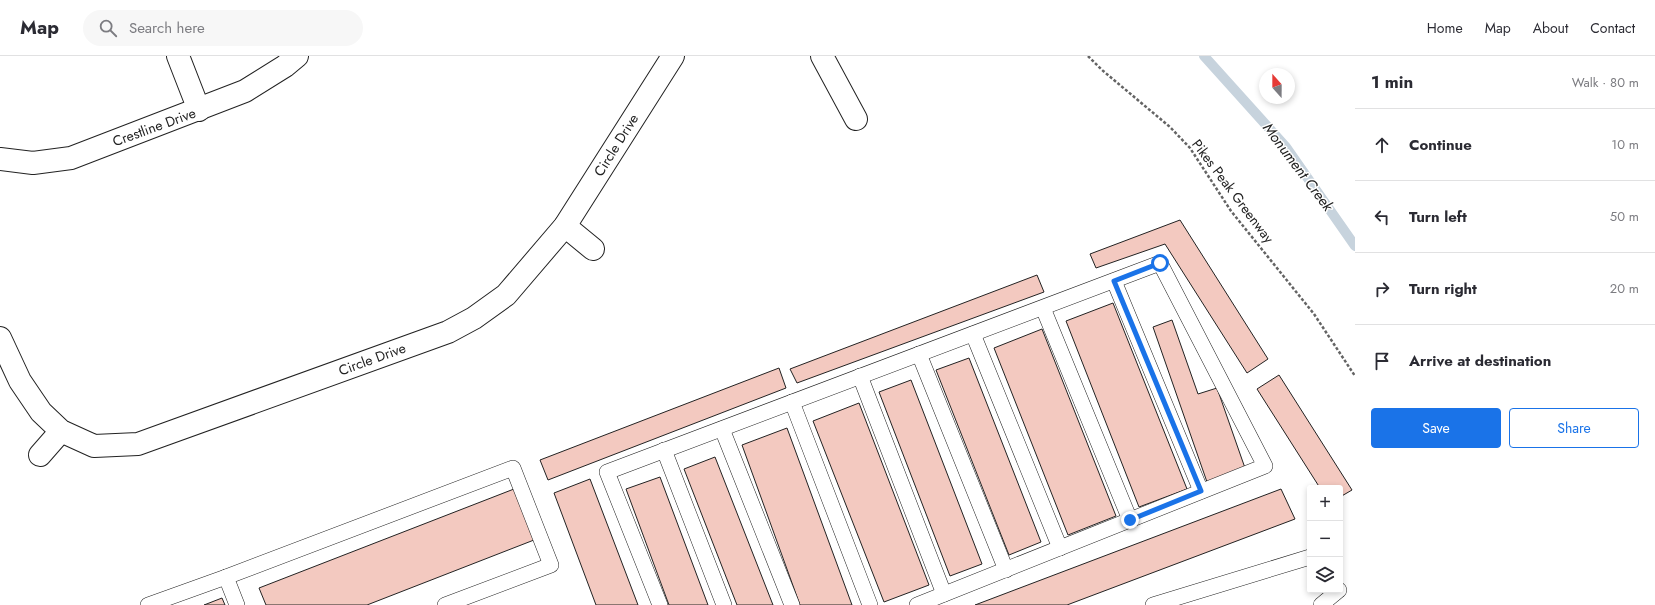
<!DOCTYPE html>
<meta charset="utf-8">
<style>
:root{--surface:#fff;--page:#f7f7f7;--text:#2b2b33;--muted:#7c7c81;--line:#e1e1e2;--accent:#1a73e8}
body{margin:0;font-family:Jost,sans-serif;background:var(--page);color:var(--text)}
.controls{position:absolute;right:12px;bottom:12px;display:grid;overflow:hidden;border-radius:4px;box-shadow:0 2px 6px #0003}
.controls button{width:36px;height:36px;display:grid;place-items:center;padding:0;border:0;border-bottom:1px solid var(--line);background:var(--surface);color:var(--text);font:20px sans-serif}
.compass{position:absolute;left:1259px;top:12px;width:36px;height:36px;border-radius:50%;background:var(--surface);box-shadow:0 2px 6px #0003;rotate:339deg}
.stop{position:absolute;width:12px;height:12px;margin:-9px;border:3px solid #1a73e8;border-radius:50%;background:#fff}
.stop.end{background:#1a73e8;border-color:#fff;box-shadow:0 1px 4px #0008}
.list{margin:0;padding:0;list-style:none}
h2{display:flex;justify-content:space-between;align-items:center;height:52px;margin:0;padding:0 16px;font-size:17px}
h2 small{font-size:13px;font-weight:400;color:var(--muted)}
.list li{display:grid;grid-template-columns:26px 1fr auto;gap:12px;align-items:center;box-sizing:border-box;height:72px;padding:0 16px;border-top:1px solid var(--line)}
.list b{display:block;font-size:15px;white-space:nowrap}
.list em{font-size:13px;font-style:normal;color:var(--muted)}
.actions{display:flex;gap:8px;padding:12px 16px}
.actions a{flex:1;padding:9px 0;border:1px solid var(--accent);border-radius:4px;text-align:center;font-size:14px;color:var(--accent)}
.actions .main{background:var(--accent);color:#fff}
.icon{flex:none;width:22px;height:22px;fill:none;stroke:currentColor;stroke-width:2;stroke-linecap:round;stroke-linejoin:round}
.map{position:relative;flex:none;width:1355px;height:549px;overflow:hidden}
header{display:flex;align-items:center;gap:24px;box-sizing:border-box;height:56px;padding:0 20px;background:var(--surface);border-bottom:1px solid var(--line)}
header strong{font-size:19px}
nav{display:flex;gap:22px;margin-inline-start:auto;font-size:14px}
.search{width:280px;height:36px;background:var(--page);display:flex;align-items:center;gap:10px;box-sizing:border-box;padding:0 14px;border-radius:22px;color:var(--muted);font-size:15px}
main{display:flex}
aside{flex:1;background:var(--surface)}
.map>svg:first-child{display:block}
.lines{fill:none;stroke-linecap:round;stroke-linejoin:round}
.stream{stroke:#c7d3dd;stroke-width:10}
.building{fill:#f3c9c0;stroke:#222}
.service-casing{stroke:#222;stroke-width:16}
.minor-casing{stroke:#222;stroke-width:24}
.path{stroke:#646464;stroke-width:2.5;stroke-dasharray:3 2;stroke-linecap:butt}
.service{stroke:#fff;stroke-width:15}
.minor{stroke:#fff;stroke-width:22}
.route{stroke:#1a73e8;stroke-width:5}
.labels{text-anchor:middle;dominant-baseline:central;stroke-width:3;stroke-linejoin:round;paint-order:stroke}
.street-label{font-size:14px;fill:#222;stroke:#fff}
.water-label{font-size:15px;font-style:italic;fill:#222;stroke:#fff}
</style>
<header>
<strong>Map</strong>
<div class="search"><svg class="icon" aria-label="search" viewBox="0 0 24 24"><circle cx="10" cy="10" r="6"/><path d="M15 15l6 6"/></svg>Search here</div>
<nav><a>Home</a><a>Map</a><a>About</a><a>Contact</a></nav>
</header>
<main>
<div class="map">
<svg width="1355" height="549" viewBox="0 0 1355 549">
<rect width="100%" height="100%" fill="#fff"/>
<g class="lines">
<!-- stream -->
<path class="stream" d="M1204,0L1286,91L1355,190"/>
</g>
<!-- building -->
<g class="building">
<path d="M1180,164L1268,303L1247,317L1165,188L1096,212L1090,198Z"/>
<path d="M1037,219L1044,236L797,327L790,313Z"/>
<path d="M1113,247L1187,433L1139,451L1066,265Z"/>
<path d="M1172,264L1198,338L1217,332L1245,412L1207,426L1153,271Z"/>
<path d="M1042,273L1116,460L1068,479L994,292Z"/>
<path d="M969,302L1041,486L1009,499L936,314Z"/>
<path d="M779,312L786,332L548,424L540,404Z"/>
<path d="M1279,319L1352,434L1340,441V432H1320L1257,333Z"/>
<path d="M911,324L982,508L950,520L879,336Z"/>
<path d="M859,347L929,529L884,546L813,365Z"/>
<path d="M787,372L852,549H800L742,389Z"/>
<path d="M715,401L773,549H737L684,413Z"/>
<path d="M660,421L708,549H669L626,433Z"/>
<path d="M590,423L638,549H596L554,437Z"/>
<path d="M514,433L534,484L367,549H266L259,532Z"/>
<path d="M1281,433L1295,463L1067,549H975Z"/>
<path d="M222,542L225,549H204Z"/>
</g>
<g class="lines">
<!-- service casing -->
<g class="service-casing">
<g id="service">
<path d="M1114,225L1201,435"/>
<path d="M1043,252L1130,464"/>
<path d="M973,278L1060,492"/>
<path d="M919,298L1006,514"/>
<path d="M860,320L944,538"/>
<path d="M792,346L870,549"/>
<path d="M722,373L792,549"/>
<path d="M664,394L724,549"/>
<path d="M148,549L226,521"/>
<path d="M237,549L226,521L513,412L551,509L445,549"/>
<path d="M660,549L607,416L1160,207L1265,410L917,549"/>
<path d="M1153,549L1310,501"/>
<path d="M1321,549L1339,534"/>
</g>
</g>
<!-- minor casing -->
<g class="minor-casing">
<g id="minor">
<path d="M178,0L199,54"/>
<path d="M822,0L856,63"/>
<path d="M0,103L33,107L71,102L245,35L285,10L297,0"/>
<path d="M565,170L593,193"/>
<path d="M0,282L20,325L41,356L61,375L94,390L138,388L448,276L474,262L506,239L565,170L673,0"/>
<path d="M40,399L61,375"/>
</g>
</g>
<!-- path -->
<path class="path" d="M1088,0L1102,14L1170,71L1190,92L1231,155L1314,258L1355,320"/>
<!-- service -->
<use href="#service" class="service"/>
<!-- minor -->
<use href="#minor" class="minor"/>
</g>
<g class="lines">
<!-- route -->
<path class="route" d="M1130,464L1201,435L1114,225L1160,207"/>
</g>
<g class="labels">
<!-- street labels -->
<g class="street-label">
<text transform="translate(154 71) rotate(-20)">Crestline Drive</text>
<text transform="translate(616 89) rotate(-58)">Circle Drive</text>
<text transform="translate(1233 135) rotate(53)">Pikes Peak Greenway</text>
<text transform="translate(372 303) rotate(-20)">Circle Drive</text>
</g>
<!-- water labels -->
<g class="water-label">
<text transform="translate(1298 111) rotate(53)">Monument Creek</text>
</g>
</g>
</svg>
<div class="controls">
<button>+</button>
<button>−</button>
<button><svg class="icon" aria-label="layers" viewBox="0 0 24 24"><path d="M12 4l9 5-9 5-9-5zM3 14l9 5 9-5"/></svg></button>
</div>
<svg class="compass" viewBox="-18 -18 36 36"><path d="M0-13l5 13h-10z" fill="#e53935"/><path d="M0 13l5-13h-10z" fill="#7c7c81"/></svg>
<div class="stop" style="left:1160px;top:207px"></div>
<div class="stop end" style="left:1130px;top:464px"></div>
</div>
<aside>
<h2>1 min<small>Walk · 80 m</small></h2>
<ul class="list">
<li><svg class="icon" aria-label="ahead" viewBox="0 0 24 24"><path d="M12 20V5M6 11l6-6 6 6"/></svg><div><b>Continue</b></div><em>10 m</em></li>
<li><svg class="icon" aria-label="left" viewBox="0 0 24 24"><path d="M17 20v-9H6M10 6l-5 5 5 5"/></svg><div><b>Turn left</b></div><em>50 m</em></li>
<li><svg class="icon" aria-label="right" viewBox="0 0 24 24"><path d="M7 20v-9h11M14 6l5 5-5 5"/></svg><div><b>Turn right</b></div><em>20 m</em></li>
<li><svg class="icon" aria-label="arrive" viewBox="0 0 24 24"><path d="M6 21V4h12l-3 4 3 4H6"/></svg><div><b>Arrive at destination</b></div></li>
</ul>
<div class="actions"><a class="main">Save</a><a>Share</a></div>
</aside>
</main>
